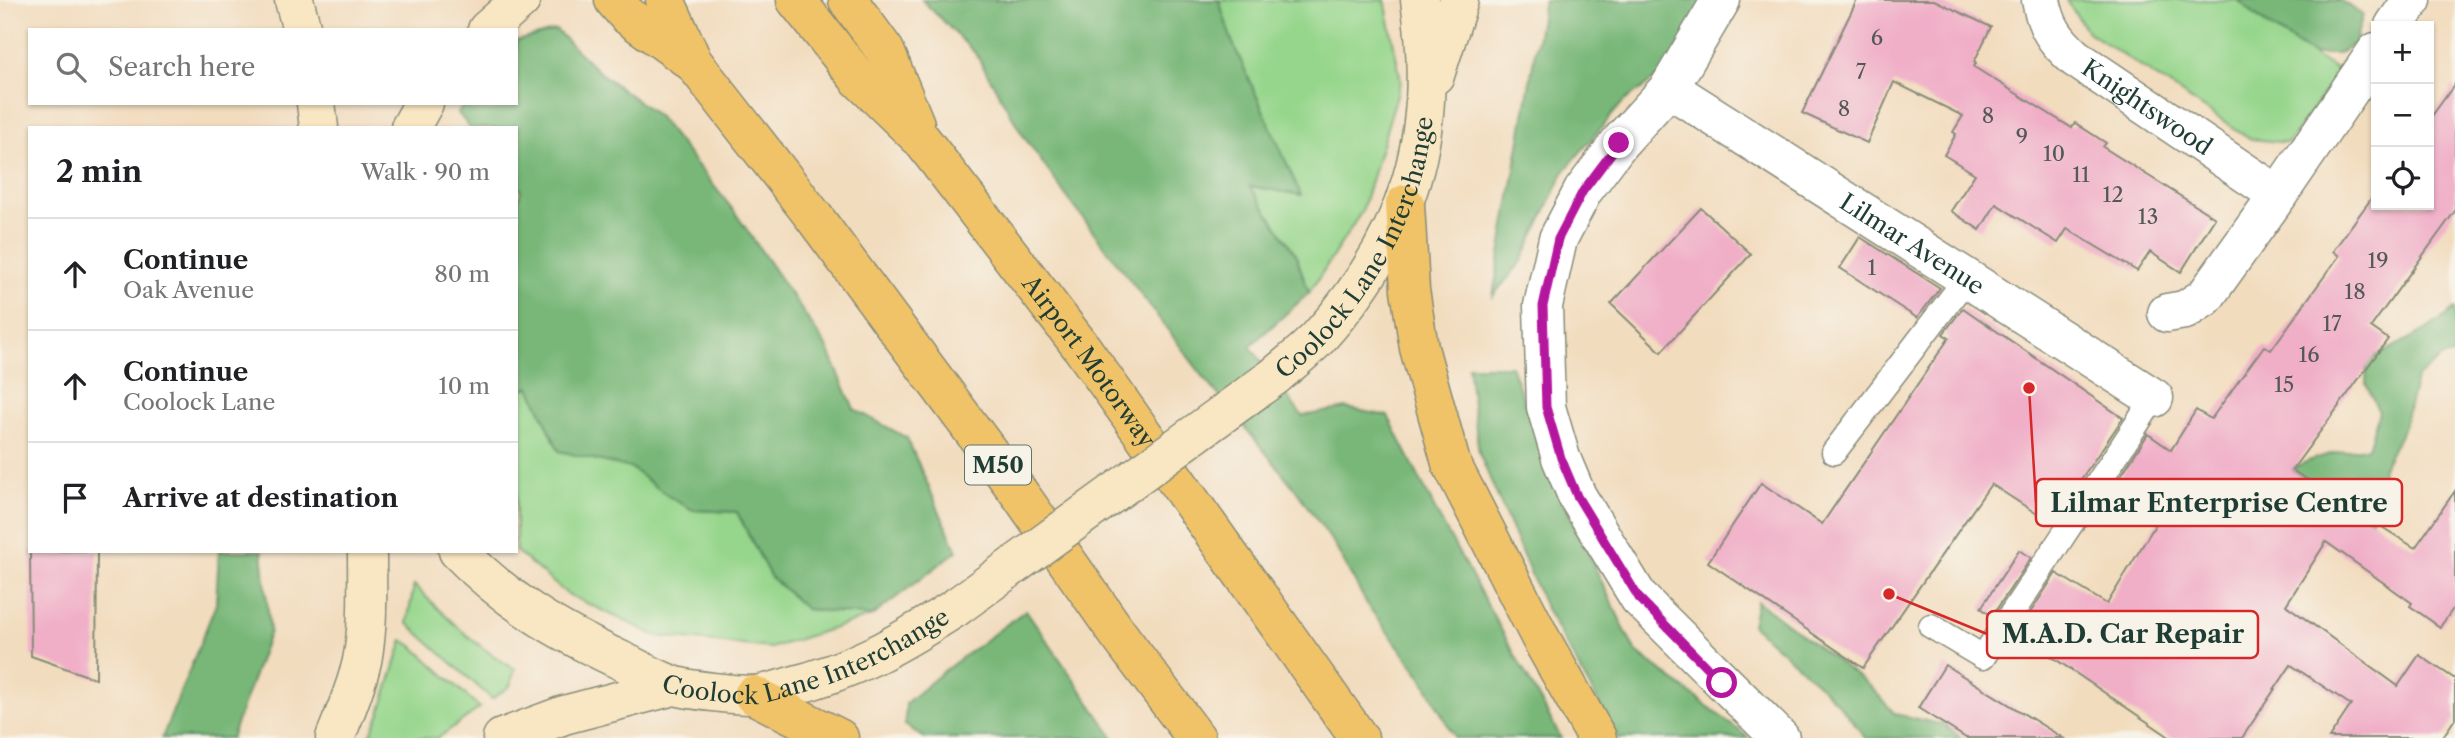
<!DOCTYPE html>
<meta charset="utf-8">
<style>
:root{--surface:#fff;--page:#f2f2f2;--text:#202124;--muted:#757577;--line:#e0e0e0}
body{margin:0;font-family:"Libre Caslon Text",serif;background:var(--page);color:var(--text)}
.controls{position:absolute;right:21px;top:21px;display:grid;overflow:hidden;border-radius:0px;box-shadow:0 2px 5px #0004}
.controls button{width:63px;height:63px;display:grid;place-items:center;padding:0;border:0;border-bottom:2px solid var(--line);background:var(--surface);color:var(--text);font:35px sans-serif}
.stop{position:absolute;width:21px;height:21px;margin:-16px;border:5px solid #b5179e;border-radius:50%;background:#fff}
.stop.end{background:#b5179e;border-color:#fff;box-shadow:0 2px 7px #0008}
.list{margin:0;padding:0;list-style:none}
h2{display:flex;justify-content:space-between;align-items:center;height:91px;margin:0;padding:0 28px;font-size:30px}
h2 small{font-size:23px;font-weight:400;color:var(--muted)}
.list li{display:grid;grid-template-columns:46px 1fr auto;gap:21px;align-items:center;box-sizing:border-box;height:112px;padding:0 28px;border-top:2px solid var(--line)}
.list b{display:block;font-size:26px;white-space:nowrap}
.list p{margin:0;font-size:23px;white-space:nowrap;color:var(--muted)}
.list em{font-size:23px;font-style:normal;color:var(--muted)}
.icon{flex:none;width:38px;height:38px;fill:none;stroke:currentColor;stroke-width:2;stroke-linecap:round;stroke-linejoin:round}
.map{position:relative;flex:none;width:2455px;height:738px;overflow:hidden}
.search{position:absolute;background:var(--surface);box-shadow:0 2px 5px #0004;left:28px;top:28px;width:490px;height:77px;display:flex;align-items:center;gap:18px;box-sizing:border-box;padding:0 24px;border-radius:0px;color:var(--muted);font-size:26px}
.panel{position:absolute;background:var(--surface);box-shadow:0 2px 5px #0004;left:28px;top:126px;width:490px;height:427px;border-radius:0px}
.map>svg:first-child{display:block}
.green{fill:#96d68c;stroke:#5a8a60;stroke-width:2}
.forest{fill:#78b778;stroke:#4c7a56;stroke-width:2}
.building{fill:#f0aec7}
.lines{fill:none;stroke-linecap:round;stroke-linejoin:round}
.lane-casing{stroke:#888c79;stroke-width:27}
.street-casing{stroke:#888c79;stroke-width:41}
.secondary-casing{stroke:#888c79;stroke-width:41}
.highway-casing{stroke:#888c79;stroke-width:41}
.lane{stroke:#fff;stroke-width:24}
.street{stroke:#fff;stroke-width:38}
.secondary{stroke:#f9e7c3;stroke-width:38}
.highway{stroke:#f1c369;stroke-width:38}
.secondary-bridge-casing{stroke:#888c79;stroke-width:41;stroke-linecap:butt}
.secondary-bridge{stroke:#f9e7c3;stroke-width:38}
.route{stroke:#b5179e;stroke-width:9}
.labels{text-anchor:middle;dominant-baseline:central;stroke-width:5;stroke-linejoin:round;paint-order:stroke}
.number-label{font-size:21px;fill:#535959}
.shield{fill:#f7f3e8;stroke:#60746a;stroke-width:2}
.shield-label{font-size:23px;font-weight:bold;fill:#1f3d34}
.street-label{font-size:24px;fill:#1f3d34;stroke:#f7f3e8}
.leader{fill:none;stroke:#d62828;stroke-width:2.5}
.callout-dot{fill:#d62828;stroke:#f7f3e8;stroke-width:2.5}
.callout{fill:#f7f3e8;stroke:#d62828;stroke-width:2.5}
.callout-label{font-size:26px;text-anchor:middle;font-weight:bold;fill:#1f3d34}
</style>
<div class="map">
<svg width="2455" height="738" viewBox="0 0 2455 738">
<rect width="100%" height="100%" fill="#f7f3e8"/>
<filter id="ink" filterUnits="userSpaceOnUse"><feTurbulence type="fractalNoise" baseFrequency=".0143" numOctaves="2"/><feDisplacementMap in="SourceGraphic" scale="14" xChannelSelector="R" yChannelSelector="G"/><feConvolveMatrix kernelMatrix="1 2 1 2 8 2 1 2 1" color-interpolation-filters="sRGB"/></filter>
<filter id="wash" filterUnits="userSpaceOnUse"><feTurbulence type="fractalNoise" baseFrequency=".00686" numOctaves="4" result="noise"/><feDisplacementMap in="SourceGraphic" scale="28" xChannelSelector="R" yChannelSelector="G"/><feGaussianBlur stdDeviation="1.57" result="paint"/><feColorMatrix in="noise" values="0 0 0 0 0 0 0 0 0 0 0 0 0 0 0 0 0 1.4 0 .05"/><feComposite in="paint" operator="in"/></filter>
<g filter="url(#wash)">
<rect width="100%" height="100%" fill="#f2dcbe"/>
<!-- green -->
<g class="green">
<path d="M1219,0H1385L1401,81L1362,211L1309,293L1295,253L1249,186L1300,195L1231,39Z"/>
<path d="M2066,0H2238L2268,26L2340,72L2288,143L2251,139L2088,32Z"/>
<path d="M530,386L559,451L631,468L668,496L693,510L737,512L770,576L806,609L872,616L771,648L657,636L567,594L516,551V391Z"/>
<path d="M414,585C445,616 477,648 515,669L510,686L492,699L407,623Z"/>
<path d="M403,640L414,647L480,708L438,738H369L380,713Z"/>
</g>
<!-- forest -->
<g class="forest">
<path d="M922,0H1219L1231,39L1301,195L1250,186L1295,253L1309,293L1250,346L1302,416L1346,408L1388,416L1441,521L1561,738H1455L1421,676L1368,606L1334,544L1293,486L1202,375L1064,193L1022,134L976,54Z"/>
<path d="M1544,0H1714L1689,55L1623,102L1565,170L1522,261L1493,296Z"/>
<path d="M2238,0H2339L2363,14L2355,43L2338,54H2313L2268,25Z"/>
<path d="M556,30L600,73L658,116L734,211L827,347L854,409L907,438L957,551L872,616L806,609L770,576L737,512L693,510L668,496L631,468L559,451L530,387L516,391V207L521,190L516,185V128H470L458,113L465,103H516V41Z"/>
<path d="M2455,309V355L2442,357L2416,379L2403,429L2382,469L2378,504L2366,529L2349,533L2348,505L2291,469C2316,456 2339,451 2368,448L2379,412L2366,384L2367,361L2426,330Z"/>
<path d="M1468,366H1511L1559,493L1635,651L1749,738H1618L1544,605L1479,453Z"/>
<path d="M219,551H262L270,631L231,738H162L216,604Z"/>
<path d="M1757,601L1870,686L1895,714L1944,725L1961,738H1865C1836,694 1790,660 1752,625Z"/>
<path d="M1026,610L1114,738H925L905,725L906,703L944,671Z"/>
</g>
<g id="blocks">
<!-- building -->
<g class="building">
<path d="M1857,0H1934L1991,27L1974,62L1976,63L1974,67L2072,128L2075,123L2106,143L2103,147L2215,218L2181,272L2150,252L2137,271L2067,229L2058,243L1996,204L1980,230L1951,211L1975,174L1944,155L1956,134L1953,132L1963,116L1894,82L1867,143L1802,113Z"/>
<path d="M2455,84V211L2371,327L2388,339L2292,470L2415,548L2455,491V606L2440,627L2410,606L2412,603L2326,542L2286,605L2398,686L2419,655L2455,679V719L2442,738H2329L2351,705L2291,665L2242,738H2171L2017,633L2056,573L2107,604L2163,512L2116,483L2148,434L2171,450L2196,410L2211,419L2264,346L2271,350L2339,256L2333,251L2376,192V205H2429V120Z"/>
<path d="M1701,208L1751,254L1661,352L1611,304Z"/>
<path d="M1860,237L1940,288L1917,318L1840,268Z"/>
<path d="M1963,308L2123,418L2051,523L1991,484L1863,668L1708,562L1761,483L1822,524L1949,338L1943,334Z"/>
<path d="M2019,550L2031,558L1992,616L1981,608Z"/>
<path d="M30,551H97L96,679L31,656Z"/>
<path d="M1945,665L2063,738H1966L1918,708Z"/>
</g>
</g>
</g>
<g filter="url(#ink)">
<use href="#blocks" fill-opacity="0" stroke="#888c79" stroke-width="2"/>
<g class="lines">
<!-- lane casing -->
<g class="lane-casing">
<g id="lane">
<path d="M1834,452L1966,279"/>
<path d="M1931,626L1983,657L2154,398"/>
</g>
</g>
<!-- street casing -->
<g class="street-casing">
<g id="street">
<path d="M1721,0L1669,88L1619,143L1583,191L1558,239L1543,306L1546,407L1561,458L1577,496L1639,598L1780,738"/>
<path id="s1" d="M2041,0C2046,27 2055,40 2075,58L2278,195L2205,297L2185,310L2167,313"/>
<path d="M2394,26L2412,0"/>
<path id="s2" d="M1669,88L2154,398"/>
<path d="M2278,195L2376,52"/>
</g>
</g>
<!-- secondary casing -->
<g class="secondary-casing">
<g id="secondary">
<path d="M294,0L302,30"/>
<path d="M487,30L521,0"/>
<path d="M1435,75L1459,0"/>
<path d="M316,103L319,128"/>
<path d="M410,128L424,103"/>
<path id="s3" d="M1275,376C1290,363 1306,351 1319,337C1410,236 1440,134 1420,0"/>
<path id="s4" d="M458,551C508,602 556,630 620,660C637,668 655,679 673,685C686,690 737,695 752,695C763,695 777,690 788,687C853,671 899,644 955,608"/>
<path d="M335,738C345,713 356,688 362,661C369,625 367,587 367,551"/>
<path d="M502,738L564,715L674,686"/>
</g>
</g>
<!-- highway casing -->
<g class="highway-casing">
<g id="highway">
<path d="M614,0L627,15L691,61"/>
<path d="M665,0L693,62L814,217L1022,497L1118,634L1196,738"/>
<path id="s5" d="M796,0L858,78L921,139L1082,348L1359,738"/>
<path d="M848,0L885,51L915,124"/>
<path d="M1405,204L1410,290L1419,348L1451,463L1540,637L1597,738"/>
<path d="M753,695L839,738"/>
</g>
</g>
<!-- lane -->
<use href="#lane" class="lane"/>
<!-- street -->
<use href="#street" class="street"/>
<!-- secondary -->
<use href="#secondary" class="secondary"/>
<!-- highway -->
<use href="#highway" class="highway"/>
<!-- secondary-bridge casing -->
<g class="secondary-bridge-casing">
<path id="secondary-bridge" d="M955,608L1275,376"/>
</g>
<!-- secondary-bridge -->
<use href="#secondary-bridge" class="secondary-bridge"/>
</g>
</g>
<g class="lines" filter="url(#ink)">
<!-- route -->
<path class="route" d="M1619,143L1583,191L1558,239L1543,306L1546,407L1561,458L1577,496L1639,598L1722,683"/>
</g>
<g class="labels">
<!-- number labels -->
<g class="number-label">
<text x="1877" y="37">6</text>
<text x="1861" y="71">7</text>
<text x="1844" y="108">8</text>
<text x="1988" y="115">8</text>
<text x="2022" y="136">9</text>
<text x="2054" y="153">10</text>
<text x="2081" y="174">11</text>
<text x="2113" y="194">12</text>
<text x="2148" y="216">13</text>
<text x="2378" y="260">19</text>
<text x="1872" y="267">1</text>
<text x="2355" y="291">18</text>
<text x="2332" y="323">17</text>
<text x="2309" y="354">16</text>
<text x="2284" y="384">15</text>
</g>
<!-- shield labels -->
<rect class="shield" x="965" y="445.5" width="66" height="39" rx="5"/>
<g class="shield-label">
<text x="998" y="465">M50</text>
</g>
<!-- street labels -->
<g class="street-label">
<text stroke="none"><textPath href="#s1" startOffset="156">Knightswood</textPath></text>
<text stroke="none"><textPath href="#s3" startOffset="156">Coolock Lane Interchange</textPath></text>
<text stroke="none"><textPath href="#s2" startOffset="289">Lilmar Avenue</textPath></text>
<text stroke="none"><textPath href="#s5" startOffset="466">Airport Motorway</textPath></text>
<text stroke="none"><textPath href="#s4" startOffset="396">Coolock Lane Interchange</textPath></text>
</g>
</g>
<!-- callouts -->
<path class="leader" d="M2029 388L2036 503M1889 594L1987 634"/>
<g class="callout-dot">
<circle cx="2029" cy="388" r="7"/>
<circle cx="1889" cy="594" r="7"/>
</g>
<g class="callout">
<rect x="2036" y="479" width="366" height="47" rx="7"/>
<rect x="1987" y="611" width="271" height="47" rx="7"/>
</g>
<g class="callout-label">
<text x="2219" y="512">Lilmar Enterprise Centre</text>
<text x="2123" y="643">M.A.D. Car Repair</text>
</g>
</svg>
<div class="controls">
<button>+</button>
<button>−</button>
<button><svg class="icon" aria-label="locate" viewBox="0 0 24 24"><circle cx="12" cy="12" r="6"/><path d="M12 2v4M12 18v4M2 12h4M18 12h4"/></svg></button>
</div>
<div class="stop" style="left:1722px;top:683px"></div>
<div class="stop end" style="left:1619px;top:143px"></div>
<div class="search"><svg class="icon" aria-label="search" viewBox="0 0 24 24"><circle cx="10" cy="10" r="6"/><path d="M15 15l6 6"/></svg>Search here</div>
<section class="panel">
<h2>2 min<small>Walk · 90 m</small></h2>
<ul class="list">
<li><svg class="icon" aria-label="ahead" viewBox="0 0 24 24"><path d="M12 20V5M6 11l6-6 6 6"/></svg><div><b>Continue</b><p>Oak Avenue</p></div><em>80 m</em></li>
<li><svg class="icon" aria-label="ahead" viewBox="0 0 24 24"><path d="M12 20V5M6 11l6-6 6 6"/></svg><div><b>Continue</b><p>Coolock Lane</p></div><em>10 m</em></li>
<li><svg class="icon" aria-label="arrive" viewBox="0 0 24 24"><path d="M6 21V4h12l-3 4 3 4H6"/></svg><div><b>Arrive at destination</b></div></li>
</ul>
</section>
</div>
